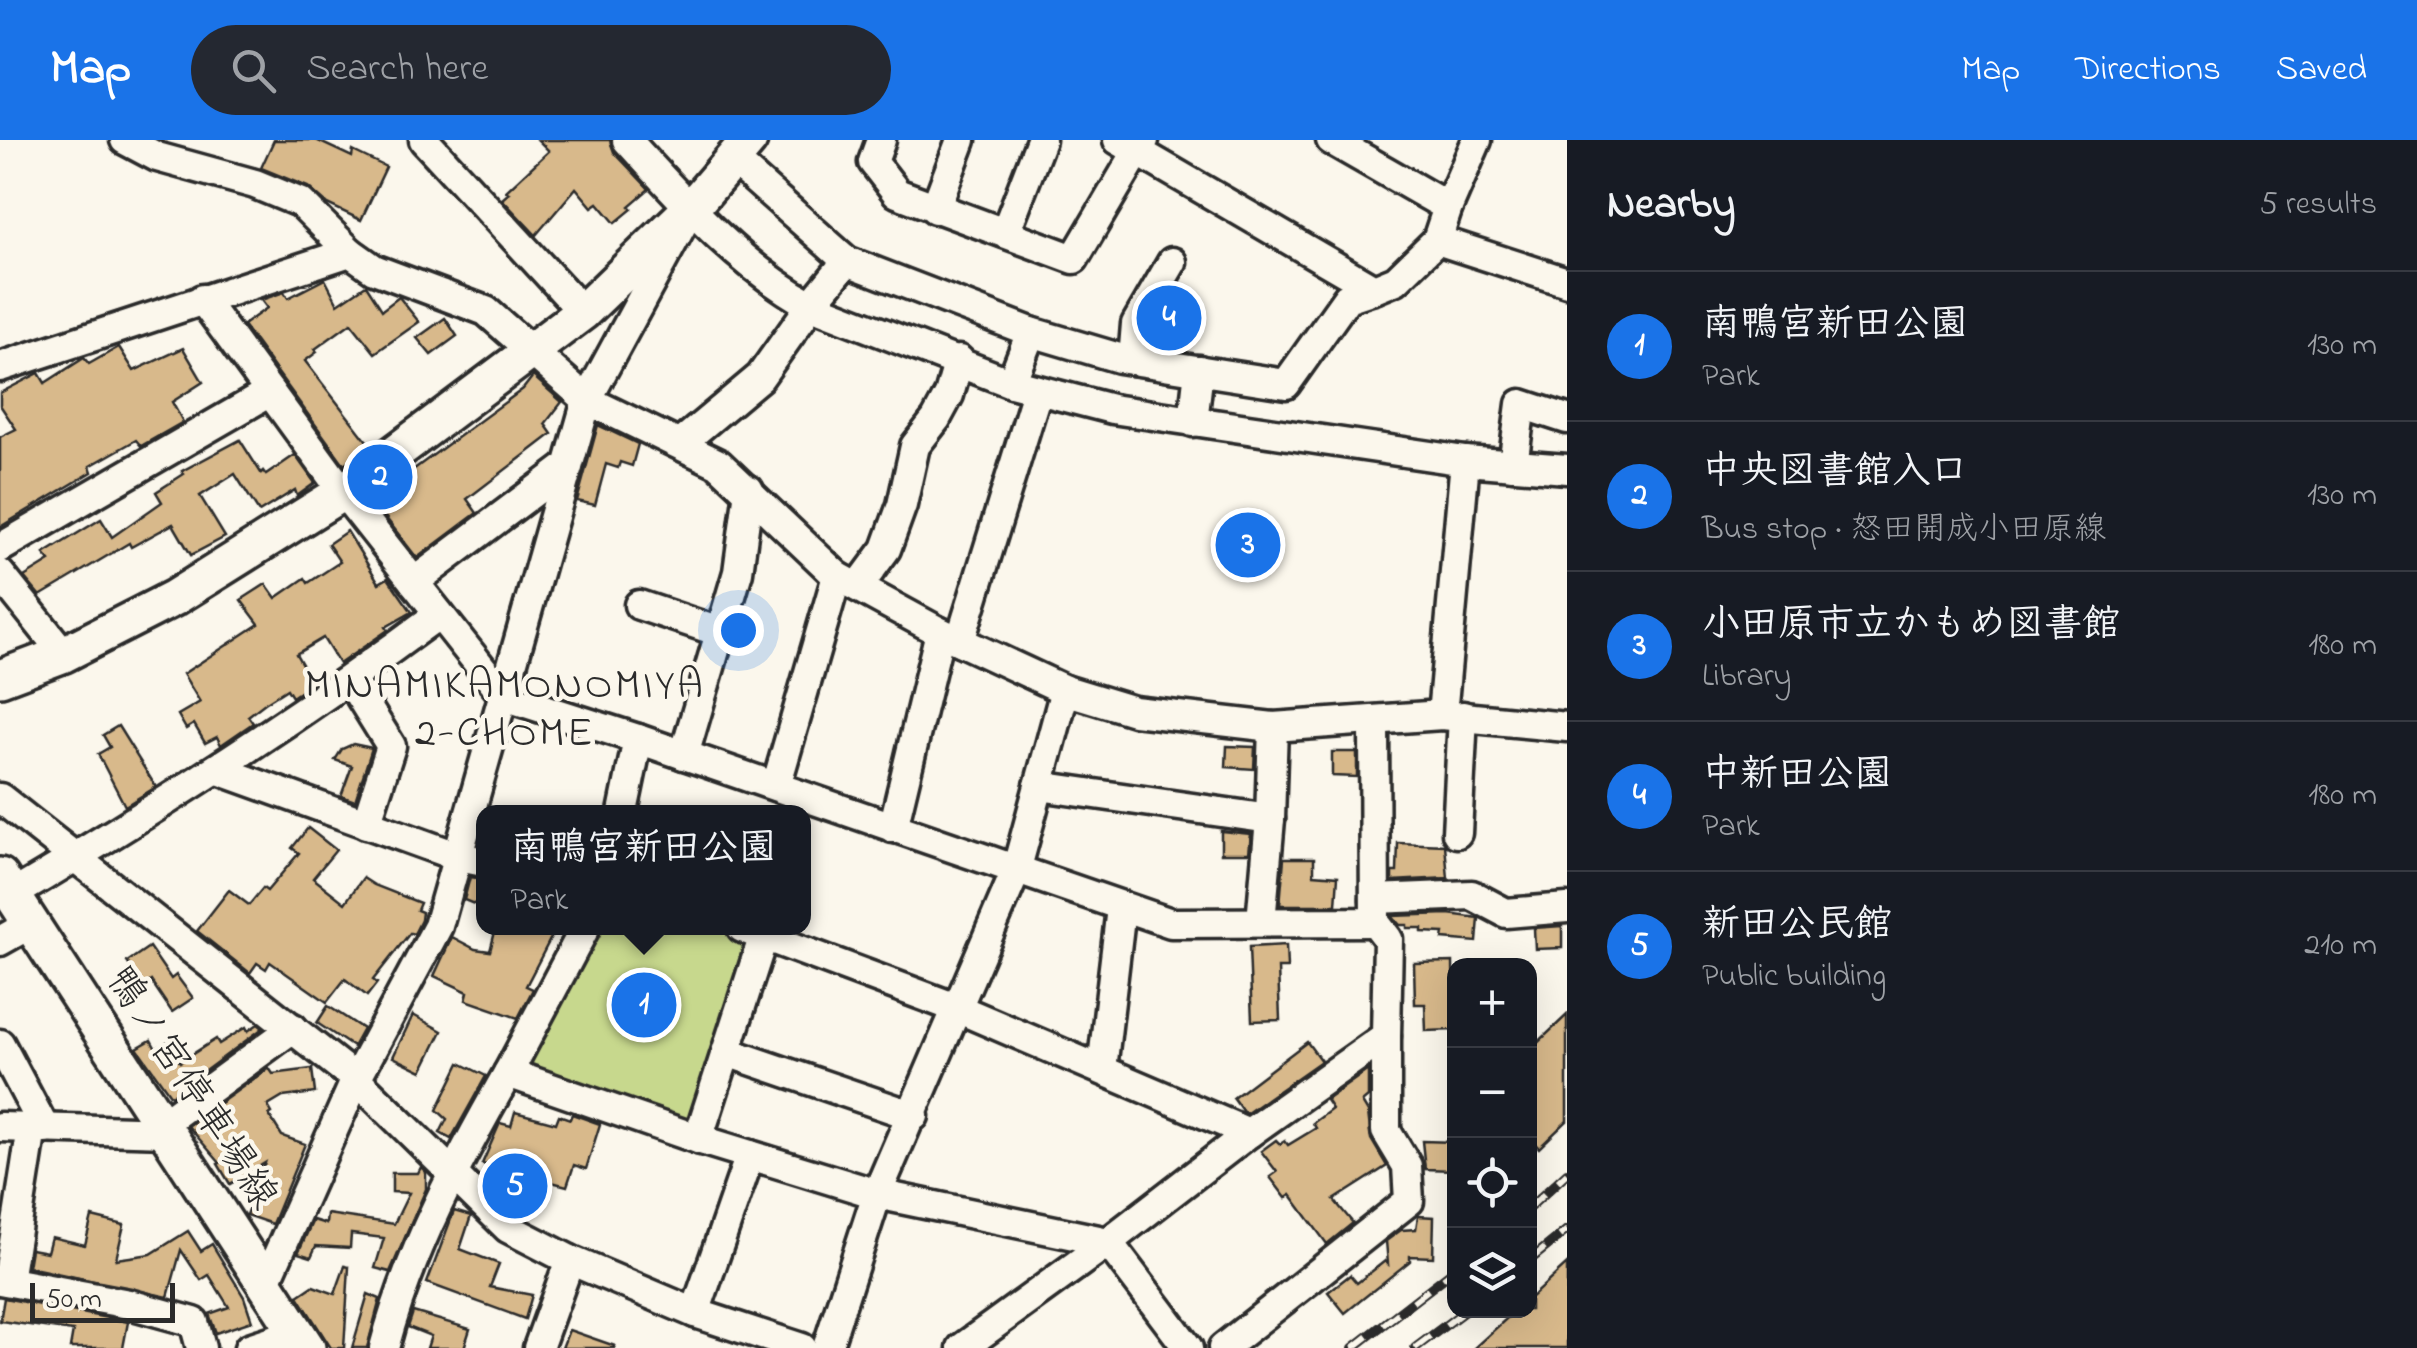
<!DOCTYPE html>
<meta charset="utf-8">
<style>
:root{--surface:#171b24;--page:#242831;--text:#f1f3f6;--muted:#9ea1a6;--line:#363941;--accent:#1a73e8}
body{margin:0;font-family:"Indie Flower","Klee One",sans-serif;background:var(--page);color:var(--text)}
.controls{position:absolute;right:30px;bottom:30px;display:grid;overflow:hidden;border-radius:20px;box-shadow:0 10px 40px #0002}
.controls button{width:90px;height:90px;display:grid;place-items:center;padding:0;border:0;border-bottom:2px solid var(--line);background:var(--surface);color:var(--text);font:50px sans-serif}
.scale{position:absolute;left:30px;bottom:25px;width:145px;box-sizing:border-box;padding-left:10px;border:5px solid #2b2b2b;border-top:0;font-size:28px;line-height:35px;white-space:nowrap;color:#2b2b2b;-webkit-text-stroke:8px #fbf7ec;paint-order:stroke}
.you{position:absolute;left:738px;top:490px;width:35px;height:35px;margin:-25px;border:8px solid #fff;border-radius:50%;background:#1a73e8;box-shadow:0 0 0 15px #1a73e833}
.badge{display:grid;place-items:center;width:65px;height:65px;border-radius:50%;background:var(--accent);color:#fff;font-size:32px;font-weight:700}
.pin{position:absolute;translate:-50% -50%;border:5px solid #fff;box-shadow:0 2px 10px #0006}
.popup{position:absolute;left:476px;top:665px;width:335px;height:130px;box-sizing:border-box;display:grid;place-content:center;border-radius:20px;background:var(--surface);filter:drop-shadow(0 2px 8px #0005);font-size:32px;white-space:nowrap;color:var(--muted)}
.popup b{font-size:38px;color:var(--text)}
.popup::after{content:'';position:absolute;left:50%;top:100%;margin-left:-20px;border:20px solid transparent;border-top-color:var(--surface)}
.list{margin:0;padding:0;list-style:none}
h2{display:flex;justify-content:space-between;align-items:center;height:130px;margin:0;padding:0 40px;font-size:42px}
h2 small{font-size:32px;font-weight:400;color:var(--muted)}
.list li{display:grid;grid-template-columns:65px 1fr auto;gap:30px;align-items:center;box-sizing:border-box;height:150px;padding:0 40px;border-top:2px solid var(--line)}
.list b{display:block;font-size:38px;white-space:nowrap}
.list p{margin:0;font-size:32px;white-space:nowrap;color:var(--muted)}
.list em{font-size:32px;font-style:normal;color:var(--muted)}
.icon{flex:none;width:55px;height:55px;fill:none;stroke:currentColor;stroke-width:2;stroke-linecap:round;stroke-linejoin:round}
.map{position:relative;flex:none;width:1567px;height:1208px;overflow:hidden}
header{display:flex;align-items:center;gap:60px;box-sizing:border-box;height:140px;padding:0 50px;background:var(--accent);color:#fff}
header strong{font-size:48px}
nav{display:flex;gap:55px;margin-inline-start:auto;font-size:35px}
.search{width:700px;height:90px;background:var(--page);display:flex;align-items:center;gap:25px;box-sizing:border-box;padding:0 35px;border-radius:55px;color:var(--muted);font-size:38px}
main{display:flex}
aside{flex:1;background:var(--surface)}
.map>svg:first-child{display:block}
.green{fill:#c7d88d;stroke:#79825c;stroke-width:2.5}
.building{fill:#d8b98b;stroke:#2b2b2b;stroke-width:2.5}
.lines{fill:none;stroke-linecap:round;stroke-linejoin:round}
.minor-casing{stroke:#2b2b2b;stroke-width:35}
.major-casing{stroke:#2b2b2b;stroke-width:42}
.minor{stroke:#fbf7ec;stroke-width:28}
.major{stroke:#fbf7ec;stroke-width:35}
.rail-casing{stroke:#2b2b2b;stroke-width:10}
.rail{stroke:#fbf7ec;stroke-width:6;stroke-dasharray:19;stroke-linecap:butt}
.labels{text-anchor:middle;dominant-baseline:central;stroke-width:9;stroke-linejoin:round;paint-order:stroke}
.street-label{font-size:40px;fill:#2b2b2b;stroke:#fbf7ec}
.neighbourhood-label{font-size:42px;letter-spacing:2.5px;fill:#2b2b2b;stroke:#fbf7ec}
</style>
<header>
<strong>Map</strong>
<div class="search"><svg class="icon" aria-label="search" viewBox="0 0 24 24"><circle cx="10" cy="10" r="6"/><path d="M15 15l6 6"/></svg>Search here</div>
<nav><a>Map</a><a>Directions</a><a>Saved</a></nav>
</header>
<main>
<div class="map">
<svg width="1567" height="1208" viewBox="0 0 1567 1208">
<rect width="100%" height="100%" fill="#fbf7ec"/>
<filter id="ink" filterUnits="userSpaceOnUse"><feTurbulence type="fractalNoise" baseFrequency=".01" numOctaves="2"/><feDisplacementMap in="SourceGraphic" scale="20" xChannelSelector="R" yChannelSelector="G"/><feConvolveMatrix kernelMatrix="1 2 1 2 8 2 1 2 1" color-interpolation-filters="sRGB"/></filter>
<g filter="url(#ink)">
<!-- green -->
<g class="green">
<path d="M1166,144L1198,168L1168,220L1138,215Z"/>
<path d="M594,788H716L755,800L692,988L523,930Z"/>
</g>
<!-- building -->
<g class="building">
<path d="M274,0H316L352,17L353,11L386,27L361,80L327,64L308,47L261,28Z"/>
<path d="M538,0H610L614,12L649,49L629,66L632,69L615,83L598,63L592,67L576,48L536,95L502,59L509,53L506,51L549,11Z"/>
<path d="M325,139L338,164L366,145L382,170L399,157L419,182L375,213L351,183L315,209L317,212L305,221L370,305L344,324L243,185L267,168L261,160L284,152L288,158Z"/>
<path d="M445,178L457,196L431,215L417,198Z"/>
<path d="M119,207L134,231L183,208L203,242L172,262L183,282L141,306L136,300L90,326L92,332L0,387V297L16,289L0,265V253L39,233L45,243L84,218L89,224Z"/>
<path d="M533,236L562,262L545,284L552,294L467,359L477,373L417,418L372,360L523,249Z"/>
<path d="M598,285L638,304L632,326L620,322L618,328L606,324L595,365L577,361Z"/>
<path d="M240,300L261,333L263,331L266,335L295,315L315,343L297,356L295,350L259,372L235,334L200,356L225,397L191,415L173,384L131,407L129,403L40,456L24,437L50,421L44,414L101,379L112,397L162,362L156,352L184,334L182,331Z"/>
<path d="M347,391L379,443L388,438L412,472L386,487L388,490L339,524L323,498L296,514L313,543L292,557L287,549L265,563L248,576L253,583L221,605L217,597L205,603L194,584L186,589L178,575L200,562L183,534L259,484L241,460L266,444L276,458L305,438L308,443L340,422L328,404Z"/>
<path d="M118,586L156,647L125,666L98,614L110,607L103,595Z"/>
<path d="M353,604L372,608L355,661L341,656L352,626L335,620L342,609Z"/>
<path d="M1227,606L1255,607L1254,629L1226,627Z"/>
<path d="M1332,612H1357V637L1332,636Z"/>
<path d="M308,688L336,710L313,738L345,763L363,738L374,745L420,763L417,770L422,772L421,780L414,794L410,793L373,840L377,843L367,856L345,839L327,862L270,822L266,829L257,823L250,833L197,791L229,750L249,765L263,748L267,751L299,713L292,708Z"/>
<path d="M1221,691L1251,694L1249,713H1221Z"/>
<path d="M1398,703L1445,705L1448,738L1392,741V732H1397Z"/>
<path d="M1284,718H1314V734L1338,736L1336,765H1280Z"/>
<path d="M470,737L484,739L479,766L464,760Z"/>
<path d="M1448,774L1479,778L1477,802L1443,799L1444,793L1422,792V788H1407V785H1400L1392,776Z"/>
<path d="M1562,786V808L1535,809L1534,788Z"/>
<path d="M496,788H556L526,846L533,849L518,878L466,860L468,852L434,836L452,797L475,809L490,811Z"/>
<path d="M1286,805L1287,828H1278L1280,880L1252,881L1249,807Z"/>
<path d="M149,807L171,839L176,835L193,858L172,872L151,841L144,846L127,822Z"/>
<path d="M1453,822L1454,890L1426,891L1425,864H1415L1414,823Z"/>
<path d="M328,866L363,889L353,907L317,883Z"/>
<path d="M413,875L442,891L422,931L393,917Z"/>
<path d="M1567,875V981L1539,1008L1530,998V910Z"/>
<path d="M258,884L263,888L171,956L137,908L151,900L156,909L167,902L180,922L216,899L219,904L246,887L248,891Z"/>
<path d="M1307,902L1321,921L1247,973L1243,972L1233,958Z"/>
<path d="M460,923L486,936L451,999L440,993L447,979L437,970Z"/>
<path d="M269,928L273,934L312,929L315,953L283,957L268,966L272,973L269,975L282,996L305,1004L272,1084L246,1075L265,1023L230,1044L218,1024L220,1023L188,986Z"/>
<path d="M1368,930V957L1362,962L1368,972L1371,999L1387,1026L1334,1060L1353,1083L1327,1104L1291,1055L1286,1058L1270,1037L1277,1032L1261,1011L1276,1000L1280,1004L1285,1001L1288,1005L1316,988L1313,983L1332,969L1326,960Z"/>
<path d="M515,972L556,983L559,975L570,979L572,974L600,984L586,1029L574,1025L567,1046L482,1024L500,983L511,986Z"/>
<path d="M1422,1001L1454,1002V1030L1425,1029Z"/>
<path d="M421,1027L426,1032V1049L390,1132L375,1128L384,1098L351,1094L350,1108L316,1106L311,1117L298,1113L313,1080L326,1084L327,1074L394,1084L409,1053L392,1052V1033H418Z"/>
<path d="M454,1071L471,1076L460,1109L499,1124L490,1147L532,1155L525,1179L427,1143Z"/>
<path d="M1418,1076L1434,1077L1433,1117L1410,1116V1121L1345,1173L1328,1152L1350,1135L1357,1143L1385,1121L1388,1124L1386,1101L1401,1090L1416,1089Z"/>
<path d="M92,1077L124,1085L116,1119L151,1114L188,1091L201,1111L212,1104L244,1157L252,1181L216,1193L209,1174L229,1167L209,1135L201,1140L181,1110L168,1157L28,1127L31,1109L47,1112L51,1097L85,1105Z"/>
<path d="M1567,1124V1208H1474L1516,1170H1530V1158Z"/>
<path d="M345,1126L349,1127L344,1208H331L298,1156L313,1146L335,1154Z"/>
<path d="M368,1154L380,1159L367,1208H352Z"/>
<path d="M4,1158L128,1182L123,1208H70L73,1191L0,1181Z"/>
<path d="M413,1172L470,1189L464,1208H427L431,1196L408,1187Z"/>
<path d="M569,1190L615,1206L614,1208H562Z"/>
</g>
<g class="lines">
<!-- minor casing -->
<g class="minor-casing">
<g id="minor">
<path d="M125,0L157,17L255,44L301,63L350,112"/>
<path d="M424,0L583,172"/>
<path d="M627,0C681,59 739,126 811,165L1011,243L1112,269L1465,321L1567,329"/>
<path d="M881,0L873,22L897,53L1074,119L1144,0"/>
<path d="M1118,0L1374,149L1396,140L1437,100L1448,67L1331,0"/>
<path d="M733,20L847,121L1031,192L1119,218L1286,244L1347,158L1374,149"/>
<path d="M1448,67L1477,0"/>
<path d="M935,69L961,0"/>
<path d="M1005,93L1041,0"/>
<path d="M1437,100L1567,142"/>
<path d="M202,159L343,352L504,556L638,599L1171,783L1375,782L1374,582"/>
<path d="M1133,220L1136,184L1172,122"/>
<path d="M0,227L350,112L374,129L486,171L587,260L719,324L837,436L940,492L1065,550L1134,571L1273,587L1442,575L1567,587"/>
<path d="M1011,243L1031,192"/>
<path d="M1193,282L1199,230"/>
<path d="M680,304L760,237L811,165L847,121"/>
<path d="M1513,325L1521,264L1567,279"/>
<path d="M0,408L270,252"/>
<path d="M0,434L64,514"/>
<path d="M414,442L568,326"/>
<path d="M858,447L886,409L902,365L915,306L936,279L949,255L959,220"/>
<path d="M639,465L720,492"/>
<path d="M960,501L1037,252"/>
<path d="M350,540L391,606L366,684"/>
<path d="M1065,550L1016,731L877,1054L1108,1102L1188,1208"/>
<path d="M1442,575L1465,321"/>
<path d="M684,615L738,432L749,350"/>
<path d="M216,629L459,717L484,722"/>
<path d="M776,646L837,436"/>
<path d="M1039,646L1270,679"/>
<path d="M0,658L356,939L508,1088L570,1120L695,1173L802,1208"/>
<path d="M623,672L638,599"/>
<path d="M893,688L940,492"/>
<path d="M1457,693L1463,576"/>
<path d="M12,755C159,668 302,576 439,474"/>
<path d="M1375,759L1472,755L1506,773L1567,768"/>
<path d="M1261,782L1270,679L1273,587"/>
<path d="M585,788L508,933L698,999L877,1054L827,1208"/>
<path d="M742,788L959,869L1249,993L1108,1102L962,1208"/>
<path d="M0,801L32,783"/>
<path d="M0,904L45,989"/>
<path d="M727,912L914,976"/>
<path d="M1102,929L1121,768"/>
<path d="M162,984L293,888"/>
<path d="M0,987L167,992"/>
<path d="M1249,993L1386,896L1388,799L1375,782"/>
<path d="M698,999L764,795"/>
<path d="M0,1140L129,1164L194,1182L201,1208"/>
<path d="M8,1141L32,988"/>
<path d="M265,1144L356,939L438,786L587,260L682,85"/>
<path d="M695,1173L750,1015"/>
<path d="M249,1208L297,1192"/>
<path d="M384,1208C410,1109 458,1021 508,933"/>
<path d="M538,1208L570,1120"/>
<path d="M1223,1208L1409,1061L1407,1026L1386,991V896"/>
</g>
</g>
<!-- major casing -->
<g class="major-casing">
<g id="major">
<path d="M0,538L64,514L174,458L343,352L583,172L690,69L749,0"/>
<path d="M0,736L307,1208"/>
</g>
</g>
<!-- minor -->
<use href="#minor" class="minor"/>
<!-- major -->
<use href="#major" class="major"/>
<!-- rail casing -->
<g class="rail-casing">
<g id="rail">
<path d="M1530,1067L1567,1033"/>
<path d="M1530,1120L1567,1090"/>
<path d="M1353,1208L1454,1130"/>
<path d="M1415,1208L1466,1170"/>
</g>
</g>
<!-- rail -->
<use href="#rail" class="rail"/>
</g>
</g>
<g class="labels">
<!-- street labels -->
<g class="street-label">
<text transform="translate(190 949) rotate(57)">鴨ノ宮停車場線</text>
</g>
<!-- neighbourhood labels -->
<g class="neighbourhood-label">
<text x="505" y="546">MINAMIKAMONOMIYA<tspan x="505" dy="48">2-CHOME</tspan></text>
</g>
</g>
</svg>
<div class="controls">
<button>+</button>
<button>−</button>
<button><svg class="icon" aria-label="locate" viewBox="0 0 24 24"><circle cx="12" cy="12" r="6"/><path d="M12 2v4M12 18v4M2 12h4M18 12h4"/></svg></button>
<button><svg class="icon" aria-label="layers" viewBox="0 0 24 24"><path d="M12 4l9 5-9 5-9-5zM3 14l9 5 9-5"/></svg></button>
</div>
<div class="scale">50 m</div>
<div class="you"></div>
<div class="pin badge" style="left:644px;top:865px">1</div>
<div class="popup"><b>南鴨宮新田公園</b>Park</div>
<div class="pin badge" style="left:380px;top:337px">2</div>
<div class="pin badge" style="left:1248px;top:405px">3</div>
<div class="pin badge" style="left:1169px;top:178px">4</div>
<div class="pin badge" style="left:515px;top:1046px">5</div>
</div>
<aside>
<h2>Nearby<small>5 results</small></h2>
<ul class="list">
<li><span class="badge">1</span><div><b>南鴨宮新田公園</b><p>Park</p></div><em>130 m</em></li>
<li><span class="badge">2</span><div><b>中央図書館入口</b><p>Bus stop · 怒田開成小田原線</p></div><em>130 m</em></li>
<li><span class="badge">3</span><div><b>小田原市立かもめ図書館</b><p>Library</p></div><em>180 m</em></li>
<li><span class="badge">4</span><div><b>中新田公園</b><p>Park</p></div><em>180 m</em></li>
<li><span class="badge">5</span><div><b>新田公民館</b><p>Public building</p></div><em>210 m</em></li>
</ul>
</aside>
</main>
